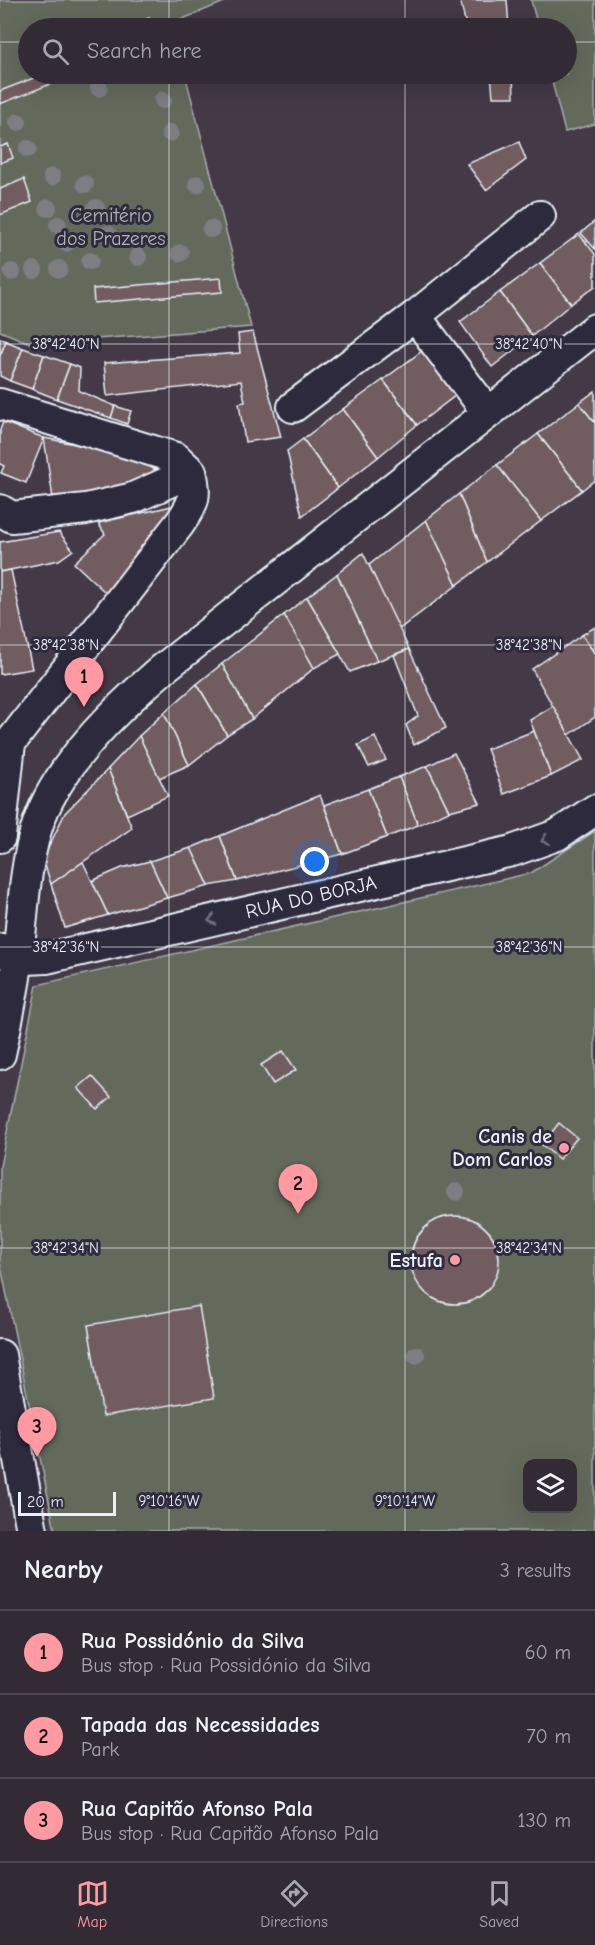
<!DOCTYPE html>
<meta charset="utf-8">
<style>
:root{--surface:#322b35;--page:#3d3741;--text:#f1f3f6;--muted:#a8a7ad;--line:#4d4750;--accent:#ff9aa2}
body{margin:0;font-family:"Comic Neue",sans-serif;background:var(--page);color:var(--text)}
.controls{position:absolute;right:18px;bottom:18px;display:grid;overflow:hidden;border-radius:12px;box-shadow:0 6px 24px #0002}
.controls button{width:54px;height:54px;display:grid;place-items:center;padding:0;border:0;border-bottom:2px solid var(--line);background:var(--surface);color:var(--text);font:30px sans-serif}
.scale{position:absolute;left:18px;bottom:15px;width:98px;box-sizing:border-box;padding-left:6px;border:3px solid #e8f1f8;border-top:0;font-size:16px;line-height:21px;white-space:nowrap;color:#e8f1f8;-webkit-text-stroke:4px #2f2a3d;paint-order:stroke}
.you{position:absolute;left:315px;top:862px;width:21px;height:21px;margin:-15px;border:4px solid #fff;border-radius:50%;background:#1a73e8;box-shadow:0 0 0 9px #1a73e833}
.badge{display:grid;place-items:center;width:39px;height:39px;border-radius:50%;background:var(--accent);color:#111;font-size:20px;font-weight:700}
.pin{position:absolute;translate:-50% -50px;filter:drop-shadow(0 2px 3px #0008)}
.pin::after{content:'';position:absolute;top:32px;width:21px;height:18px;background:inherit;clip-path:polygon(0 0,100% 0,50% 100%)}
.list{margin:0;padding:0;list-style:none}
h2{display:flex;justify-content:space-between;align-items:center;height:78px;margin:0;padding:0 24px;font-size:26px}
h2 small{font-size:20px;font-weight:400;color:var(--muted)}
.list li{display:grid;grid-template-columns:39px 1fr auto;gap:18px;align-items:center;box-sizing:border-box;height:84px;padding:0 24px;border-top:2px solid var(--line)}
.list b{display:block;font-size:22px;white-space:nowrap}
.list p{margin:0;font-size:20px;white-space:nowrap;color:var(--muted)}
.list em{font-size:20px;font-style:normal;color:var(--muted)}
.icon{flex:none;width:33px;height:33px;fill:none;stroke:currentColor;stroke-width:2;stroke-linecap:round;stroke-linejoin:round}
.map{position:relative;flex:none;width:595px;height:1531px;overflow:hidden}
.search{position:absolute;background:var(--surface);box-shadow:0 6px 24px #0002;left:18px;right:18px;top:18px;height:66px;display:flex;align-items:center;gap:15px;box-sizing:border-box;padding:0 21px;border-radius:33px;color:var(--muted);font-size:22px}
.sheet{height:330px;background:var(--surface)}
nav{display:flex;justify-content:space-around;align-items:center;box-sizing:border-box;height:84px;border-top:2px solid var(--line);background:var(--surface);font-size:16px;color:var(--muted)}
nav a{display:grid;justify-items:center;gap:3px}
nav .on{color:var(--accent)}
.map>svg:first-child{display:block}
.green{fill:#646a5c;stroke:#a6aeaa;stroke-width:1.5;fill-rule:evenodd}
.building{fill:#715c5f;stroke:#e8f1f8;stroke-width:1.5}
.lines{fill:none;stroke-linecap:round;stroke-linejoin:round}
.minor-casing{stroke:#e8f1f8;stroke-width:34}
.minor{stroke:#2f2a3d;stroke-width:30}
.tree{fill:#7d7d82}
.oneway{stroke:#70707e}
.ticks{fill:none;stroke:#e8f1f8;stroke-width:1.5;stroke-opacity:0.45}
.poi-dot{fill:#ff9aa2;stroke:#2f2a3d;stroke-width:2}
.labels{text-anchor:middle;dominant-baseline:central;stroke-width:6;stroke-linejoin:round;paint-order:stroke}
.park-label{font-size:20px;fill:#adb4b2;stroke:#2f2a3d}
.street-label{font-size:20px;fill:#e8f1f8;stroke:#2f2a3d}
.poi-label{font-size:20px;font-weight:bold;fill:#e8f1f8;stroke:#2f2a3d;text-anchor:end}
.ticks-label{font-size:15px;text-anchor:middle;fill:#e8f1f8;stroke:#2f2a3d;stroke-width:6;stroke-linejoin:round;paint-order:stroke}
</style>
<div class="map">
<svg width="595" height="1531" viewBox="0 0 595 1531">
<rect width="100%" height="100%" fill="#433947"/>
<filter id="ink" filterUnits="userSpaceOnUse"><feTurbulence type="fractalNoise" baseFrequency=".0167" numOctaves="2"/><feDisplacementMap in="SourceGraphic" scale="12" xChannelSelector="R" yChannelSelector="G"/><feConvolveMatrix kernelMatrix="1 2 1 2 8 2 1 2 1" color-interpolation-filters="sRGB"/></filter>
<g filter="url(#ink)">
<!-- green -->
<g class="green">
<path d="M0,0H229L173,23L174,28H28V74H185L251,327L32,344L0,331Z"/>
<path d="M531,0H595V124L565,132L550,74H566V28H538Z"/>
<path d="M595,831V1531H55L0,1262V1166L37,985L531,873ZM528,1464H572V1508H528Z"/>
</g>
<!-- building -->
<g class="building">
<path d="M460,0H507L509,28H454L466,25Z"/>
<path d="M149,18L154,28H122Z"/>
<path d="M44,74H76L0,104V91Z"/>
<path d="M491,74H513L514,97H493Z"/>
<path d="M519,142L526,160L486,190L467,164Z"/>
<path d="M8,144L13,158L0,163V147Z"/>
<path d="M24,179L32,202L0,215V189Z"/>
<path d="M595,221V249L581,233Z"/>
<path d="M579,234L595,254V286L571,304L540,263Z"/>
<path d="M540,263L571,304L532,336L500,292Z"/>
<path d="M221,278L222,292L94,303L93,289Z"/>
<path d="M500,292L532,336L492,367L460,322Z"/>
<path d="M253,332L281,437L245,442L239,403L245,402L241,381L107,396L104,363L240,353L238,334Z"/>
<path d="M0,338L6,341L0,356Z"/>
<path d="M6,341L23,348L10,381L0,376V356Z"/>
<path d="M23,348L44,355L32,389L10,381Z"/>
<path d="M422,351L456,395L417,425L383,380Z"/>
<path d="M44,355L70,364L57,399L32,389Z"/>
<path d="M70,364L80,368L79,391L115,406L111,418L57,399Z"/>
<path d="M383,380L417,425L378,457L343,409Z"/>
<path d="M595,391V423L579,403Z"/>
<path d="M579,403L595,423V480L582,490L538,434Z"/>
<path d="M115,406L131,411L127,424L111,418Z"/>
<path d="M343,409L378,457L338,488L303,439Z"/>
<path d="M3,422L44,438L26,483L1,473L4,466L0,464V430Z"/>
<path d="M538,434L582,490L541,521L497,465Z"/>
<path d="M44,438L136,456L156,471L85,502L54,505Z"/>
<path d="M303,439L338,488L302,516L287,451Z"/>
<path d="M497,465L541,521L487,562L459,494Z"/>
<path d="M459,494L487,562L457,585L426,520Z"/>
<path d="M172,506L173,517L108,595L74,563L105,534L98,523Z"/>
<path d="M426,520L457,585L398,630L369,565Z"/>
<path d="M59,532L73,550L59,560L0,572V542Z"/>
<path d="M363,553L409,649L377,661L337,574Z"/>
<path d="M11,570L32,669L0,674V572Z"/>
<path d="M337,574L377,661L350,672L307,597Z"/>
<path d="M307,597L340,654L314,668L284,615Z"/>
<path d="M284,615L314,668L252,719L222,664Z"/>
<path d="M595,627V654L582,635Z"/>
<path d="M582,635L595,654V717L569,735L532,669Z"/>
<path d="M409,649L446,728L414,745L406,725L418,716L394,655Z"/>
<path d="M222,664L252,719L227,735L197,684Z"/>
<path d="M197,684L227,735L189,765L164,713Z"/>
<path d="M553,706L583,760L551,776L530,720Z"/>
<path d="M164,713L189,765L159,778L139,736Z"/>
<path d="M534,731L551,776L504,794L487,749Z"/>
<path d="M139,736L168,796L127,815L108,769Z"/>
<path d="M375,737L386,760L369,767L358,745Z"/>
<path d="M454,753L480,803L449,811L427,766Z"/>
<path d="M427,766L449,811L418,825L399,777Z"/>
<path d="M108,769L132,828L51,884L43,859L65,813Z"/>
<path d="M399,777L418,825L387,837L368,789Z"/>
<path d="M368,789L387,837L342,854L324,805Z"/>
<path d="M320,795L342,854L237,881L220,836Z"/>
<path d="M220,836L237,881L209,886L191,848Z"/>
<path d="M191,848L209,886L167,898L150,861Z"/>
<path d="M150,861L167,898L108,915L92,881L122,868Z"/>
<path d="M83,862L108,915L65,928L51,884Z"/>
<path d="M283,1051L296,1070L273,1084L261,1065Z"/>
<path d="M92,1076L111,1097L97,1109L78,1088Z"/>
<path d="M559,1123L577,1138L559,1159L542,1145Z"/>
<circle cx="455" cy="1260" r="44"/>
<path d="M199,1306L214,1398L103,1416L88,1325Z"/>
</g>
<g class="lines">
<!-- minor casing -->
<g class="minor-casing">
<g id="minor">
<path d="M415,316L488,413"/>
<path d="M0,404L176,458L191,472"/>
<path d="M293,407L415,316L540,216"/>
<path d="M0,510L12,517L86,509L133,498L191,472C197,496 194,503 180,523L10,743L0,837"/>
<path d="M2,949C13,961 32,959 47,958L512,851L557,835L595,810"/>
<path d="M0,1054C7,1022 14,989 18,956C23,914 24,871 36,830C54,768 116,709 164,668L595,329"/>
<path d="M0,1355L32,1531"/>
</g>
</g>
<!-- minor -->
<use href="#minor" class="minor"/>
</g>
<!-- trees -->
<g class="tree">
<circle cx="99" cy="88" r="9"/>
<circle cx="163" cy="100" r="9"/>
<circle cx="18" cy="122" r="9"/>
<circle cx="170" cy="133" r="9"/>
<circle cx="28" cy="149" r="9"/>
<circle cx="52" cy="177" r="9"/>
<circle cx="85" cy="184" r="9"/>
<circle cx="197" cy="184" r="9"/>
<circle cx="48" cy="208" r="9"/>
<circle cx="96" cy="208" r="9"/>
<circle cx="58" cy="225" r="9"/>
<circle cx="211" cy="229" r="9"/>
<circle cx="108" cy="234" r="9"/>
<circle cx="66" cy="243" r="9"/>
<circle cx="180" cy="253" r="9"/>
<circle cx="138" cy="257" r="9"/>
<circle cx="90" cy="261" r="9"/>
<circle cx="59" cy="269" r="9"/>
<circle cx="34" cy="270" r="9"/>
<circle cx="12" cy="272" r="9"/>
<circle cx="456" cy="1192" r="9"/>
<circle cx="416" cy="1355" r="9"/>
</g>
<!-- one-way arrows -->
<defs><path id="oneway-chevron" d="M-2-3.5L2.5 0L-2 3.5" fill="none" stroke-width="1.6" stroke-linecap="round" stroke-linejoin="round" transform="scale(1.5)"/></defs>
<g class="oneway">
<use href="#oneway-chevron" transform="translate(545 840) rotate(160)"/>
<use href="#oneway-chevron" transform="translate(212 920) rotate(167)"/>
</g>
</g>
<!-- ticks -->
<path class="ticks" d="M169,0V28M405,0V28M0,42H28M566,42H595M169,74V1531M405,74V1531M0,344H595M0,645H595M0,947H595M0,1248H595"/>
<!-- markers -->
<g class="poi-dot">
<circle cx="564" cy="1148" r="6"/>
<circle cx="455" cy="1260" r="6"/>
</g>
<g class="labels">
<!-- park labels -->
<g class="park-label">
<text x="111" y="215">Cemitério<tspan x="111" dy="23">dos Prazeres</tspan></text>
</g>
<!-- street labels -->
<g class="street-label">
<text transform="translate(311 897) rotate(-13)">RUA DO BORJA</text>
</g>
<!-- poi labels -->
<g class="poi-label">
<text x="552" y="1136">Canis de<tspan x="552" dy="23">Dom Carlos</tspan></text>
<text x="443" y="1260">Estufa</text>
</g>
</g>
<g class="ticks-label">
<text x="66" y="349">38°42'40"N</text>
<text x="529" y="349">38°42'40"N</text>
<text x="66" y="650">38°42'38"N</text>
<text x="529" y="650">38°42'38"N</text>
<text x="66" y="952">38°42'36"N</text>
<text x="529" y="952">38°42'36"N</text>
<text x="66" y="1253">38°42'34"N</text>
<text x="529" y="1253">38°42'34"N</text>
<text x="169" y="1506">9°10'16"W</text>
<text x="405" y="1506">9°10'14"W</text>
</g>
</svg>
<div class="controls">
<button><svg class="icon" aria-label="layers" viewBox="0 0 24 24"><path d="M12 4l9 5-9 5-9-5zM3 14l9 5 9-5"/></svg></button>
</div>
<div class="scale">20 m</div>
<div class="you"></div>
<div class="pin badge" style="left:84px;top:707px">1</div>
<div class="pin badge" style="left:298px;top:1214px">2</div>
<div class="pin badge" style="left:37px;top:1457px">3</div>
<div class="search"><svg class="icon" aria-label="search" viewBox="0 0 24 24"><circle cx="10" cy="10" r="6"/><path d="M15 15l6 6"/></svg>Search here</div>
</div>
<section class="sheet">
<h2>Nearby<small>3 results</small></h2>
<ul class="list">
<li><span class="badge">1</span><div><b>Rua Possidónio da Silva</b><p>Bus stop · Rua Possidónio da Silva</p></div><em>60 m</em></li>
<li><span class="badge">2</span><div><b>Tapada das Necessidades</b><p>Park</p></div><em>70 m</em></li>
<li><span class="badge">3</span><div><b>Rua Capitão Afonso Pala</b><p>Bus stop · Rua Capitão Afonso Pala</p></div><em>130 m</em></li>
</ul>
</section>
<nav>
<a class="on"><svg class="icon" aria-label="map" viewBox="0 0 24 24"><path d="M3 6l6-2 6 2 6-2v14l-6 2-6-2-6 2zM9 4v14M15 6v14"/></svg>Map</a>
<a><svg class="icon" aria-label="directions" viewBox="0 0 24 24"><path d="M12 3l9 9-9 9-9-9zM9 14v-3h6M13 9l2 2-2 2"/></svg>Directions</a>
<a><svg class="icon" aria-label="saved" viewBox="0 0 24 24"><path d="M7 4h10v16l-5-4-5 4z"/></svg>Saved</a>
</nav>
